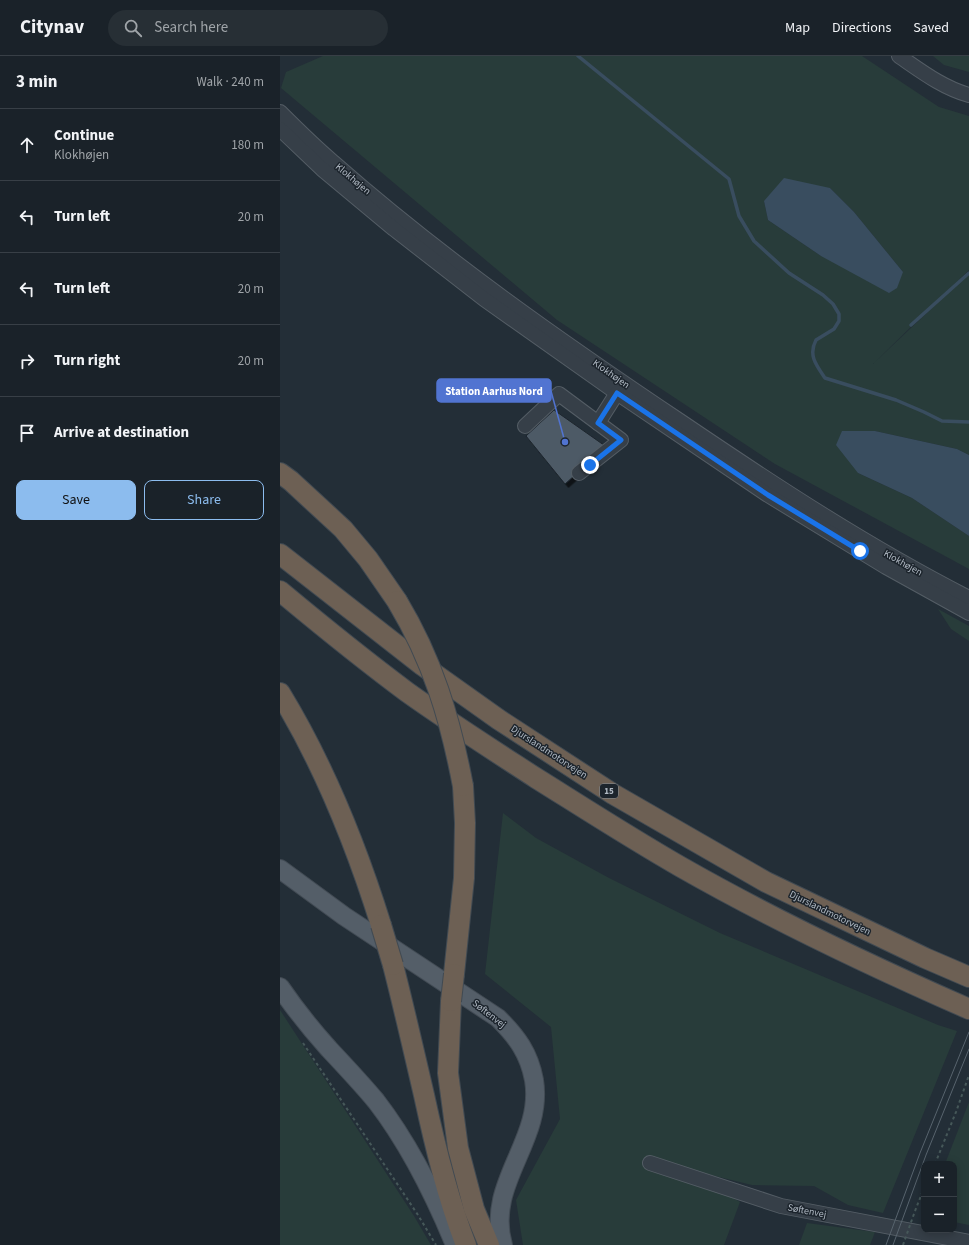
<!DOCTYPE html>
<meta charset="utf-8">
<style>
:root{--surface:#1a2229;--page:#272f35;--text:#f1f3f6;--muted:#9fa4a8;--line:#383f46;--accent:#8cbcee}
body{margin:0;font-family:"Source Sans 3",sans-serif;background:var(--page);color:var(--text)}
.controls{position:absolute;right:12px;bottom:12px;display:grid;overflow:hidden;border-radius:8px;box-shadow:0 2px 10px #0003}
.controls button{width:36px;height:36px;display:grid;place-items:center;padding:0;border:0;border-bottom:1px solid var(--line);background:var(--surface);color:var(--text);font:20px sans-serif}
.stop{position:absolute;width:12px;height:12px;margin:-9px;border:3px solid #1a73e8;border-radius:50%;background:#fff}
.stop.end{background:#1a73e8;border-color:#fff;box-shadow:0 1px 4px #0008}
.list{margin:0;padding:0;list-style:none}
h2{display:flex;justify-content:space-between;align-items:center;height:52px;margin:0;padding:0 16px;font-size:17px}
h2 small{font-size:13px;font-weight:400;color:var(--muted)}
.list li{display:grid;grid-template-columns:26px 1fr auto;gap:12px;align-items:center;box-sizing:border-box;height:72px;padding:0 16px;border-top:1px solid var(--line)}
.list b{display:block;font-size:15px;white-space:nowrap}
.list p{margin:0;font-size:13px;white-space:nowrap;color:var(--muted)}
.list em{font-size:13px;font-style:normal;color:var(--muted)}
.actions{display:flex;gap:8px;padding:12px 16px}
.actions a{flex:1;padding:9px 0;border:1px solid var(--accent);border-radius:8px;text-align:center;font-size:14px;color:var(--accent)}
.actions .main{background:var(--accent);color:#111}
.icon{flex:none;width:22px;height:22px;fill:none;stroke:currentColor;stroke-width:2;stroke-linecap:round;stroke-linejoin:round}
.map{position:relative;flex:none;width:689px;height:1189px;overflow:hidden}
header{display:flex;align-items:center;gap:24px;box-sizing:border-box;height:56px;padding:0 20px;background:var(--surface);border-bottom:1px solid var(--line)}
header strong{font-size:19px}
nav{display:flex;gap:22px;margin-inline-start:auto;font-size:14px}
.search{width:280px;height:36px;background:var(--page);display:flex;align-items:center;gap:10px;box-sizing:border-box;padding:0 14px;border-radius:22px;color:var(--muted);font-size:15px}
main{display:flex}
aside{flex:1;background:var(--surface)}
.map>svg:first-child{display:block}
.green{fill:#283c3a;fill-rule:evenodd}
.water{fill:#394d5f}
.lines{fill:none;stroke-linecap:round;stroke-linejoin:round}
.stream{stroke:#394d5f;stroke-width:3.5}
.building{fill:#4e5a66;stroke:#1e262e;filter:url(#shadow)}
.minor-casing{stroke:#545d65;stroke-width:16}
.major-casing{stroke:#424b54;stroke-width:20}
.highway-casing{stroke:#414a52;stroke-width:22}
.path{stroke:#465859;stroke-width:2;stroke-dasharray:3 3;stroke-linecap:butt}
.minor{stroke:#363f48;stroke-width:14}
.major{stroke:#545e68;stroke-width:18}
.highway{stroke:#6d6054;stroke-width:20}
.tram{stroke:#58646e;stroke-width:1}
.highway-bridge-casing{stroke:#414a52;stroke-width:22;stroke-linecap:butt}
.path-bridge{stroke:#465859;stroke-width:2;stroke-dasharray:3 3;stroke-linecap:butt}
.highway-bridge{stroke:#6d6054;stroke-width:20}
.route{stroke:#1a73e8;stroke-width:5}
.labels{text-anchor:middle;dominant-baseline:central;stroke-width:3;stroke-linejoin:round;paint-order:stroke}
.shield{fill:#1c242c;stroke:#848d96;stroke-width:1}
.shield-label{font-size:9px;font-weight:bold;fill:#b1bac4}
.street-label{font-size:10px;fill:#b1bac4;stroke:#1c242c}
.leader{fill:none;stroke:#5174d1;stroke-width:1.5}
.callout-dot{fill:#5174d1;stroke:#1c242c;stroke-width:1.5}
.callout{fill:#5174d1;stroke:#5174d1;stroke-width:1.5}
.callout-label{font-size:11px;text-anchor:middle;font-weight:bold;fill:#fff}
</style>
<header>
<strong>Citynav</strong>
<div class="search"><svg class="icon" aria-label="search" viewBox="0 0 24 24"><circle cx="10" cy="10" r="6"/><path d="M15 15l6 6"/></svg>Search here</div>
<nav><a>Map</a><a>Directions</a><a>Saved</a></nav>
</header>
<main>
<aside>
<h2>3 min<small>Walk · 240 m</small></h2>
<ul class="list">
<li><svg class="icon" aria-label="ahead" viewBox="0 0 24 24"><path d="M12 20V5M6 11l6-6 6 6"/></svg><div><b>Continue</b><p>Klokhøjen</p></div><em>180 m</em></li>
<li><svg class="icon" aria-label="left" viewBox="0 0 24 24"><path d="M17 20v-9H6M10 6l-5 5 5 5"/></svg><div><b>Turn left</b></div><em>20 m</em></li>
<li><svg class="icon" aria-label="left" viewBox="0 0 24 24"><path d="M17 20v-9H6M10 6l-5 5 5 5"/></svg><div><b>Turn left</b></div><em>20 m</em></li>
<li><svg class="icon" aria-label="right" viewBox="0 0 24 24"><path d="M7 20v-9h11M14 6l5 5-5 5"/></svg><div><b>Turn right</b></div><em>20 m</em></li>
<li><svg class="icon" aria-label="arrive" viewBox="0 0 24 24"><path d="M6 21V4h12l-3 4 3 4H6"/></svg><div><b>Arrive at destination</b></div></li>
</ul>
<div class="actions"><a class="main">Save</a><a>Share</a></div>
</aside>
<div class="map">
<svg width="689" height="1189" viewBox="0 0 689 1189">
<defs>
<filter id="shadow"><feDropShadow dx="3.5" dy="3.5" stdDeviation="0" flood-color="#0009"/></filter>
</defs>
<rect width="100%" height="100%" fill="#232e37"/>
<!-- green -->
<g class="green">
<path d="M43,0H582L659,51L689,60V214L593,308L689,217V399L677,393L595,375L578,417L632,442L689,480V513L495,408L277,264L1,32L6,16ZM550,132L574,156L623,216L541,200L488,164L484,145Z"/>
<path d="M653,0H689V16L664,9Z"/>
<path d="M658,553L689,570V585L671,573Z"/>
<path d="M223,757L256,782L329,822L440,877L658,969L677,975L603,1157L568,1149L534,1130L472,1129L402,1112L460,1146L444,1189H243L236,1144L280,1063L271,971L205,918Z"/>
<path d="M0,954L134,1160L151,1189H0Z"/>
<path d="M689,1046V1169L674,1166V1108H665Z"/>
<path d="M527,1167L595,1176L590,1189H519Z"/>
</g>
<!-- water -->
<g class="water">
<path d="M504,122L550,132L574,156L623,216L617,232L609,237L541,200L488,164L484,145Z"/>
<path d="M562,375H595L677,393L689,399V480L632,442L578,417L556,389Z"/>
</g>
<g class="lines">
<!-- stream -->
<g class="stream">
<path d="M298,0L449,123L459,160L474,185L509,217L543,239L553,248L559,258V265L554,273L536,284C528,299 536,309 545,322L616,344L644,356L662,365L689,366"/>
<path d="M631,269L689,217"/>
</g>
</g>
<!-- building -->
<path class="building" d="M274,354L328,392L307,402L292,415L295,419L285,428L246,380Z"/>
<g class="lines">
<!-- minor casing -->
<g class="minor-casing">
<g id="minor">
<path d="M619,0C641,15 663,32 689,39"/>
<path d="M0,56C17,73 34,90 53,106C162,202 282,286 403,367C496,430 589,491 689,542"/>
<path d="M0,73L42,113L114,173L204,243L337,337L488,439L606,511L689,557"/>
<path d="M318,367L337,337"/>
<path d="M245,370L279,338L341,384L299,417"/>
<path d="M370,1107L501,1150L689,1186"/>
</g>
</g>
<!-- major casing -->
<g class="major-casing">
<g id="major">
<path d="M0,813L64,860L218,962C237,981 249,997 254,1024C264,1085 205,1127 223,1189"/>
<path d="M0,931C15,953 31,973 49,993C65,1010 81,1027 96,1045C130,1089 154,1138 175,1189"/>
</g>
</g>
<!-- highway casing -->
<g class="highway-casing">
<g id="highway">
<path d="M0,417L11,425L63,473L88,503L117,545"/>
<path d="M0,498L142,609L218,663L333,738L486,826L645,902L689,921"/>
<path d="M0,535C42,570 84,604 127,636C169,666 213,694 256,722C304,752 352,783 401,811C494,864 591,910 689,953"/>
<path d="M0,637C44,709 76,789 101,869"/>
<path d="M113,909C124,952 134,996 144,1039C155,1090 167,1140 186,1189"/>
<path d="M174,918L184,822L185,767L183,730"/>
<path d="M171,945L168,1017L178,1092L194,1153L209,1189"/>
</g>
</g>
<!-- path -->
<g class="path">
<path d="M23,987L138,1159L156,1189"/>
<path d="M655,1108L676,1056L689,1019"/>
<path d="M635,1155L644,1132"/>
</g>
<!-- minor -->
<use href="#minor" class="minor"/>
<!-- major -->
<use href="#major" class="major"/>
<!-- highway -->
<use href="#highway" class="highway"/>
<!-- tram -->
<g class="tram">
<path d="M606,1189L640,1097L689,976"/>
<path d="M613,1189L646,1099L689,993"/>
</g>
<!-- highway-bridge casing -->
<g class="highway-bridge-casing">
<g id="highway-bridge">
<path d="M117,545C153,605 170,662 183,730"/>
<path d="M101,869L113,909"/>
<path d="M171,945L174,918"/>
</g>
</g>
<!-- path-bridge -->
<path class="path-bridge" d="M623,1189L635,1155"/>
<!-- highway-bridge -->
<use href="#highway-bridge" class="highway-bridge"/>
</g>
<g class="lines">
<!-- route -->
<path class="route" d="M310,409L341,384L318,367L337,337L488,439L580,495"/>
</g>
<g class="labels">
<!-- shield labels -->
<rect class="shield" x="320" y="728" width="18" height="14" rx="3"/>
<g class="shield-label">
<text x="329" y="735">15</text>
</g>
<!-- street labels -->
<g class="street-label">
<text transform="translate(73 123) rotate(40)">Klokhøjen</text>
<text transform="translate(331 318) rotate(35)">Klokhøjen</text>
<text transform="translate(623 507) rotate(29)">Klokhøjen</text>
<text transform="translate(269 696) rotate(33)">Djurslandmotorvejen</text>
<text transform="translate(550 857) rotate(26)">Djurslandmotorvejen</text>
<text transform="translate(209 958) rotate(38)">Søftenvej</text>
<text transform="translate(527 1155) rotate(11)">Søftenvej</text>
</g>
</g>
<!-- callouts -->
<path class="leader" d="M285 386L271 335"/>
<circle class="callout-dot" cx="285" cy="386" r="4"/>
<rect class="callout" x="157" y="323" width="114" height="23" rx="4"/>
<g class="callout-label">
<text x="214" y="339">Station Aarhus Nord</text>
</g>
</svg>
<div class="controls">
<button>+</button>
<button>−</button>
</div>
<div class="stop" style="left:580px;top:495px"></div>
<div class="stop end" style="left:310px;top:409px"></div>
</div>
</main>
